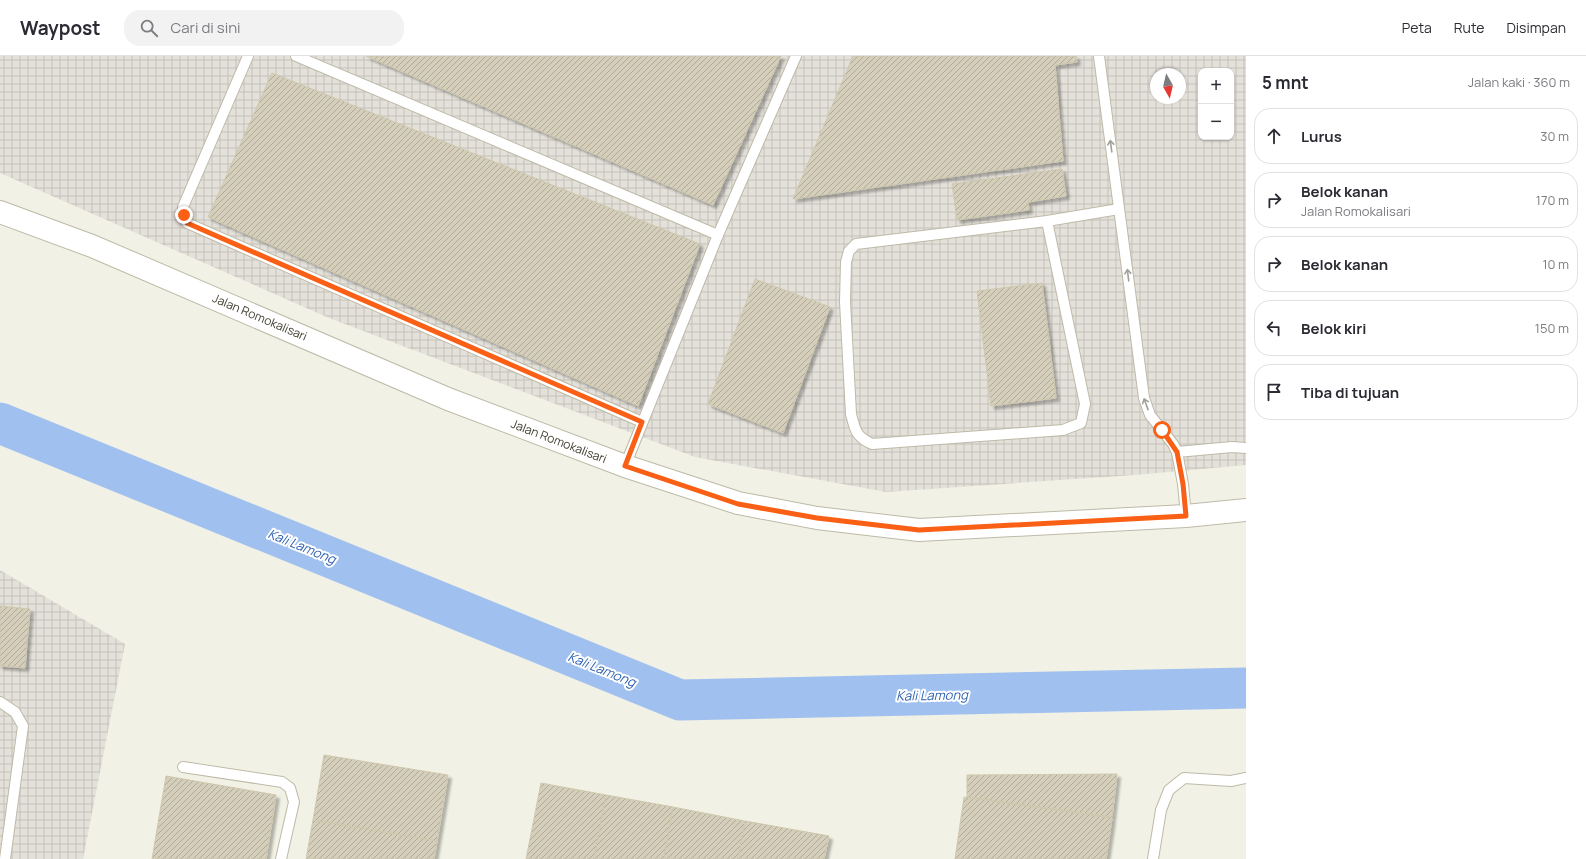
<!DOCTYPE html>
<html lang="id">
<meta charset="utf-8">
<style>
:root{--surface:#fff;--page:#f2f2f3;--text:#2b2b33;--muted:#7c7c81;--line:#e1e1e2}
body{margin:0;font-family:Manrope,sans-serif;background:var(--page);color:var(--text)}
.controls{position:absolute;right:12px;top:12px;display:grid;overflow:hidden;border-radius:8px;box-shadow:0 1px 3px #0004}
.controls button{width:36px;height:36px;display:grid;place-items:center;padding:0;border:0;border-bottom:1px solid var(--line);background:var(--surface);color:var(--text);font:20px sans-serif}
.compass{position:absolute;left:1150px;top:12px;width:36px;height:36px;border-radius:50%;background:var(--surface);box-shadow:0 1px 3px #0004;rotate:172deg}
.stop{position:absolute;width:12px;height:12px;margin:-9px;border:3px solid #f95f15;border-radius:50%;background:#fff}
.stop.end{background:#f95f15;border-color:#fff;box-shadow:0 1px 4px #0008}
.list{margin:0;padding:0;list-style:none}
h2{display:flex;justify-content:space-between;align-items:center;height:52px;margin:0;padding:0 16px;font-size:17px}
h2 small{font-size:13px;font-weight:400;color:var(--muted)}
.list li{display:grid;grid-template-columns:26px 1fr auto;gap:12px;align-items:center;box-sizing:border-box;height:56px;margin:0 8px 8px;padding:0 8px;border:1px solid var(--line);border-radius:16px}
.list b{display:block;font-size:15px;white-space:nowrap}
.list p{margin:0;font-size:13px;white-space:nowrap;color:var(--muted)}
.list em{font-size:13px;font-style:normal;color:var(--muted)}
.icon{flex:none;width:22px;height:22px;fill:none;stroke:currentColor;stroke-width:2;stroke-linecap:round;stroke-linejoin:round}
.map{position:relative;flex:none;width:1246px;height:803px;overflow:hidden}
header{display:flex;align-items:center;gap:24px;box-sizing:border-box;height:56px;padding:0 20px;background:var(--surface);border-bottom:1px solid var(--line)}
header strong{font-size:19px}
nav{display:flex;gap:22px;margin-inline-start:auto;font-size:14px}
.search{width:280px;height:36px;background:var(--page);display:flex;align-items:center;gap:10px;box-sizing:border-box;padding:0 14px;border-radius:16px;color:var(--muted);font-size:15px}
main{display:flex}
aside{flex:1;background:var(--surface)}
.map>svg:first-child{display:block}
.industrial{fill:url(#industrial-grid);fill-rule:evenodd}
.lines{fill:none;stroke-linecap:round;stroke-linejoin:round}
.river{stroke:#a0c1f0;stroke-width:41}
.building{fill:url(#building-hatch);stroke:#cfc8ad;filter:url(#shadow)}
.service-casing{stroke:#bebaa7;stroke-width:12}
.tertiary-casing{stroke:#bebaa7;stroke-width:24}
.service{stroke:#fff;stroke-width:10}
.tertiary{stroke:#fff;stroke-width:22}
.oneway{stroke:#a2a09a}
.route{stroke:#f95f15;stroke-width:5}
.labels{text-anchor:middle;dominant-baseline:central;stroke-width:4;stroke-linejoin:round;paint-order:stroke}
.street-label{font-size:12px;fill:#454134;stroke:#fff}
.water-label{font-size:13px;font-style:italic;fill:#2e62b0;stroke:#fff}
</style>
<header>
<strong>Waypost</strong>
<div class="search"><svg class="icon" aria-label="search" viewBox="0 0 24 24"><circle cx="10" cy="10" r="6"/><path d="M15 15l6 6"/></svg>Cari di sini</div>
<nav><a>Peta</a><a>Rute</a><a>Disimpan</a></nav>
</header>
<main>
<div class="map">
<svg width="1246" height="803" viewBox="0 0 1246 803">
<defs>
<pattern id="industrial-grid" width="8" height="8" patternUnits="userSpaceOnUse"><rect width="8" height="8" fill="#e4e1da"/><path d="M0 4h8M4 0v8" fill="none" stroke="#c5c2bc"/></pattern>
<pattern id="building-hatch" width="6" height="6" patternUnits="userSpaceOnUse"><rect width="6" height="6" fill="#d4ceba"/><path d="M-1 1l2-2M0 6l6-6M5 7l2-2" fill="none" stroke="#aea998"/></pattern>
<filter id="shadow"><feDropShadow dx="3.5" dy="3.5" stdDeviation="1" flood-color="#0004"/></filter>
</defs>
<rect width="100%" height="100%" fill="#f2f1e5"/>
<!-- industrial -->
<g class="industrial">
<path d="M0,0H1246V409L1135,419L886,436L695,401L329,262L0,117ZM1201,15H1231V81H1201ZM1156,18H1180V42H1156Z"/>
<path d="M0,514L125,588L83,803H0Z"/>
</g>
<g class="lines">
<!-- river -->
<path class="river" d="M0,367L680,644L1246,632"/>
</g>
<!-- building -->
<g class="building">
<path d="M366,0H781L713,149Z"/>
<path d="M853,0H1076L1077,6L1055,9L1063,105L793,143Z"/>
<path d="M272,17L700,188L638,350L208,161Z"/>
<path d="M1062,113L1066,140L1028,146L1029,154L957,164L952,128Z"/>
<path d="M755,223L830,251L783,377L708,348Z"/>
<path d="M1042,227L1056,342L991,350L977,235Z"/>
<path d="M0,550L30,553L25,612L0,610Z"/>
<path d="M324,699L448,719L437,785L313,764Z"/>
<path d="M1117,718L1112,761L967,741V719Z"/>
<path d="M166,720L276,739L266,803H152Z"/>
<path d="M541,727L606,739L594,803H526Z"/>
<path d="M606,739L673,751L664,803H594Z"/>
<path d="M964,741L1112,762L1106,803H955Z"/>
<path d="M673,751L745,765L738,803H664Z"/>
<path d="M313,764L437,785L434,803H306Z"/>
<path d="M745,765L829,780L824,803H738Z"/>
</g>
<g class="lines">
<!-- service casing -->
<g class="service-casing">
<g id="service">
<path d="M248,0L183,151V159L187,167L642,366"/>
<path d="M296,0L718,179"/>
<path d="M1099,0L1144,342L1150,359L1173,388L1177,396L1183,428L1186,460"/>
<path d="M1047,165L1085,348L1081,367L1063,374L872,388C856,381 855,374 851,358L845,246L846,206L849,195L856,188L1047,165L1119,153"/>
<path d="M1177,396L1232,391L1246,392"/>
<path d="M625,410L718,179L796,0"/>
<path d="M0,646L15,656L23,670L5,803"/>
<path d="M183,711L282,726L290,732L294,746L281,803"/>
<path d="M1153,803L1161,754L1169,734L1184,722L1231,725L1246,722"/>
</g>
</g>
<!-- tertiary casing -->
<g class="tertiary-casing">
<path id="tertiary" d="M0,156L92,190L448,343L625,410L738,447L817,462L919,474L1186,460L1246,454"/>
</g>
<!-- service -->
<use href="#service" class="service"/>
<!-- tertiary -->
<use href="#tertiary" class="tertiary"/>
</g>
<!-- one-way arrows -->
<defs><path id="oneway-shaft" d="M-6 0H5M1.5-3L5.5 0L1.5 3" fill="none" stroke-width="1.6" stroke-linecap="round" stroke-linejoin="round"/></defs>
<g class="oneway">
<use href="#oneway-shaft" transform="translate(1111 90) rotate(-98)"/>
<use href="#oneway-shaft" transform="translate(1128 219) rotate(-97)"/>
<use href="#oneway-shaft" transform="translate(1146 348) rotate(-110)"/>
</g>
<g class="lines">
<!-- route -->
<path class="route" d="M184,159L187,167L642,366L625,410L738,448L817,462L919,474L1186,460L1183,428L1177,396L1162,374"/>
</g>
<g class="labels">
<!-- street labels -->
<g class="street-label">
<text transform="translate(260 261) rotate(23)">Jalan Romokalisari</text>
<text transform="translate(559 385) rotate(21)">Jalan Romokalisari</text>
</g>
<!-- water labels -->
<g class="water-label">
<text transform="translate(302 490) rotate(22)">Kali Lamong</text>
<text transform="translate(602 613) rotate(22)">Kali Lamong</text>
<text transform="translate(932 639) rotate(-1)">Kali Lamong</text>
</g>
</g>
</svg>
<div class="controls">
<button>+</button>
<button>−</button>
</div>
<svg class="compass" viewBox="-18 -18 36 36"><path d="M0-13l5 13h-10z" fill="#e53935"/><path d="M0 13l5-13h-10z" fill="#7c7c81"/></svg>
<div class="stop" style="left:1162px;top:374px"></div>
<div class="stop end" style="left:184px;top:159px"></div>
</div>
<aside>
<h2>5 mnt<small>Jalan kaki · 360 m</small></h2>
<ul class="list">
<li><svg class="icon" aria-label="ahead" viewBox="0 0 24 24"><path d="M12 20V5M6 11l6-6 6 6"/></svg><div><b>Lurus</b></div><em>30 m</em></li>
<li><svg class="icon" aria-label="right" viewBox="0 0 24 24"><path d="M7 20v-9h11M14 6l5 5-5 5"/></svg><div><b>Belok kanan</b><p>Jalan Romokalisari</p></div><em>170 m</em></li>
<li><svg class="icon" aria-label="right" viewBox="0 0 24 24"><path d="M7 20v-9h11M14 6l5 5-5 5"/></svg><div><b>Belok kanan</b></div><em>10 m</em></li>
<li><svg class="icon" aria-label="left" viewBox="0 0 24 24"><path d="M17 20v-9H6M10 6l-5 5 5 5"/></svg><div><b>Belok kiri</b></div><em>150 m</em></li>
<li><svg class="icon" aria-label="arrive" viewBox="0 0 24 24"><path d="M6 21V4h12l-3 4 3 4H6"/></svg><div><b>Tiba di tujuan</b></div></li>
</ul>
</aside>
</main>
